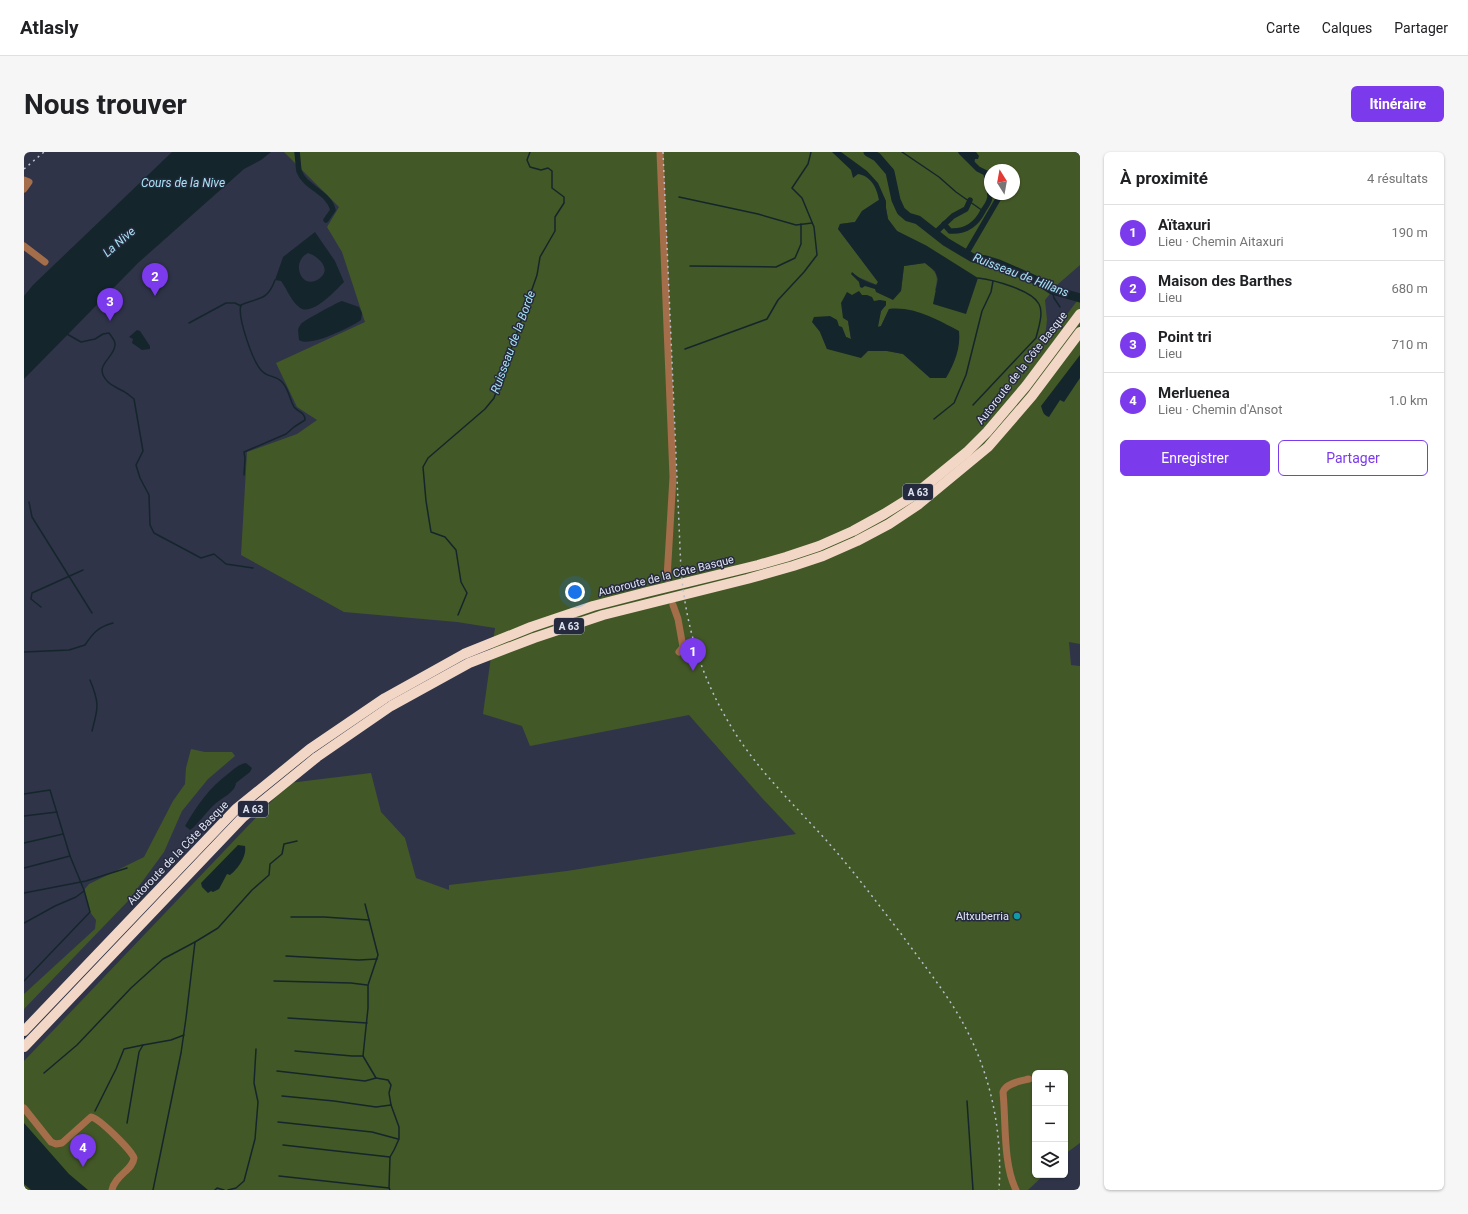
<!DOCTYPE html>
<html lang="fr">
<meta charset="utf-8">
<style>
:root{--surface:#fff;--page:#f6f6f6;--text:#202124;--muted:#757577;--line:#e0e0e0;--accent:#7c3aed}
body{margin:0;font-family:Roboto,sans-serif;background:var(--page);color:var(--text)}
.controls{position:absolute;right:12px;bottom:12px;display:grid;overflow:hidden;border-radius:6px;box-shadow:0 1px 3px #0004}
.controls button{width:36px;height:36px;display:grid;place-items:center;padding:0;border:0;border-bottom:1px solid var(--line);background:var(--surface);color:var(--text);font:20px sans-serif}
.compass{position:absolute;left:960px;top:12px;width:36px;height:36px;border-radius:50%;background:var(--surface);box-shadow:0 1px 3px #0004;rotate:349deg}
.you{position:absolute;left:551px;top:440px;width:14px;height:14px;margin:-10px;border:3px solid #fff;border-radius:50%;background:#1a73e8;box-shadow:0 0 0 6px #1a73e833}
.badge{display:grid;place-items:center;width:26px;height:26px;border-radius:50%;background:var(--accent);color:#fff;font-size:13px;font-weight:700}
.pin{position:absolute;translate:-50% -33px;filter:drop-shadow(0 1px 2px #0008)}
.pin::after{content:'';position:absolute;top:21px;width:14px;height:12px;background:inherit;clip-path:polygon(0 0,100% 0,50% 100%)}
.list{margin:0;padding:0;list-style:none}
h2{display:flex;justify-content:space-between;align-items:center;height:52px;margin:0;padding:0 16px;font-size:17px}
h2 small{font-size:13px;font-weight:400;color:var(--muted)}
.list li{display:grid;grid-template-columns:26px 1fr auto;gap:12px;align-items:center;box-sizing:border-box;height:56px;padding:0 16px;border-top:1px solid var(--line)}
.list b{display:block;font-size:15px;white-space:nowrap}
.list p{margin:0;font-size:13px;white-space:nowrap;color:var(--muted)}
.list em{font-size:13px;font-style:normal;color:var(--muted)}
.actions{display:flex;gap:8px;padding:12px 16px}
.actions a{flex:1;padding:9px 0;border:1px solid var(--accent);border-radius:6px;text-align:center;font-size:14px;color:var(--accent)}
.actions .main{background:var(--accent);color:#fff}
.icon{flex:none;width:22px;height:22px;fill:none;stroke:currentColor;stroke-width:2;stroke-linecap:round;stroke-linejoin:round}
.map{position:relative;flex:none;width:1056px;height:1038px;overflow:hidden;border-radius:6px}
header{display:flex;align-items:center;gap:24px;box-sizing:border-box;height:56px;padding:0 20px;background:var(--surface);border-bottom:1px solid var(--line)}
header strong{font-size:19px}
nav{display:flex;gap:22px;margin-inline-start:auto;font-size:14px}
.intro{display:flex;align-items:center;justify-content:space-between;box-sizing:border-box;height:96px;padding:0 24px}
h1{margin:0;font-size:28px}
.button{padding:10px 18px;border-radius:6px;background:var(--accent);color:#fff;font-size:14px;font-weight:700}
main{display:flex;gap:24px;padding:0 24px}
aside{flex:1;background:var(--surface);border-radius:6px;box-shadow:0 1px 3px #0004}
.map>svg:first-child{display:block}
.green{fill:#435827;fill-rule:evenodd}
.water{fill:#14262b;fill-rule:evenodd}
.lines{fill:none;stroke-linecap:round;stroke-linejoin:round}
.stream{stroke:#14262b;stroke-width:1.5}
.canal{stroke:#14262b;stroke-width:5.5}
.river{stroke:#14262b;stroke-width:9}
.minor{stroke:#a36e49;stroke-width:7}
.highway{stroke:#f2d7c6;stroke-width:10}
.rail{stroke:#bbbfce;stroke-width:1.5;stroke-dasharray:2 4;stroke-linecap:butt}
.culture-dot{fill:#0f9aa8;stroke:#252a3e;stroke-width:1.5}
.labels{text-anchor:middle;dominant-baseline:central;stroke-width:3;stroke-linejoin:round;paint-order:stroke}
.shield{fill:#252a3e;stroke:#a9adbc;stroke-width:1}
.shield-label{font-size:10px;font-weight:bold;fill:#e1e5f2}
.street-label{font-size:11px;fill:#e1e5f2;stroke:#252a3e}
.poi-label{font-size:11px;fill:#e1e5f2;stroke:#252a3e;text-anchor:end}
.water-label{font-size:12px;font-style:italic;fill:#a7e2f2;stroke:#252a3e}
</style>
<header>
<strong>Atlasly</strong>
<nav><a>Carte</a><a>Calques</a><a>Partager</a></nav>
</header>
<div class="intro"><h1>Nous trouver</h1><a class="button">Itinéraire</a></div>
<main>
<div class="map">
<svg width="1056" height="1038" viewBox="0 0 1056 1038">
<rect width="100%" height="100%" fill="#2f3449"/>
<!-- green -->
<g class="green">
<path d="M260,0H1056V113L1033,133L1021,148L1023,168L1020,193L1056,145V492L1045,490L1047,513L1056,514V991L1041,1002V921H1011V1023H1020L1004,1038H0V909L265,631L347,621L357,660L381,686L392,726L425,738V733L543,719L772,682L738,646L665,563L506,594L498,574L459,562L471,476L433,470L320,460L217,403L223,300L273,282L293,268L273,255L252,211L341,170L318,100L303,75L315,55ZM966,18H990V42H966ZM856,47L862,56L864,67L873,79L903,94L942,162L911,138C915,123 913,121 901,111L880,114L877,139C856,137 844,139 828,122L829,121L834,125L853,133L854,130L814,77L816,72L831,70L838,59ZM838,143H843L850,150L856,148L862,153L857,159L853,175L857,174L865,157L907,226L879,202L863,199L803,197L796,180L818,175L822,185L827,187L824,169Z"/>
<path d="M167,597L181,600H208L211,604L184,627L158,659L140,700L104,749L0,857V842L71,777L72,768L66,760L60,738L65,732L120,705L149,649L161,632L162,616Z"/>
</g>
<!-- water -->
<g class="water">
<path d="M148,0H247L237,8L220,17L114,111L0,227V144L9,133Z"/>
<path d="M808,0H817L843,19L854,31L862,49V56L864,67L873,79L903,94L954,126L942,162L909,152L914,127L911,119L901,111L880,114L877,139L869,148L852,140L851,137L841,134L838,136L836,135L835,130L827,122L828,120C835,127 844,130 852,133L854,130L814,77L816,72L831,70L838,59L855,48C853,36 847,24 834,22L829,26L827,18Z"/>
<path d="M937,0H952L955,4L954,7H951L950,12Z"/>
<path d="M291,80L311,109L320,130C312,138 287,166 275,155C267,149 263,137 257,129L251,128L259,105ZM284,101C294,104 308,117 296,126C279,140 265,111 284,101Z"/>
<path d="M835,139L838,143H843L848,145L850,149L856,148L862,149V153L857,159L854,175L857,174L865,157C890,154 914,168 935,179C937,196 930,212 922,226H906L879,202L863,199H844L837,206L803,197L796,180L788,170L790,165L806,164L813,168L815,174L818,175L822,185L827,187L824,169L819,166L817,151L823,140L828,143Z"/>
<path d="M318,149L335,155L338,161L337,168C327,175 285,196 275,188L274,178C275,175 276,172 279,170C285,166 312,151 318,149Z"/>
<path d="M113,178L116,179L126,194V197L118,198L108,191L109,187L105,185Z"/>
<path d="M1056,203V226L1040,250L1036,248L1025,265C1019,263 1019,260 1017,254Z"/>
<path d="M222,611L228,616L226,620L212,631C211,641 197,646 190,653C184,658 171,676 166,678L161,674C174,652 185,636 205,621C210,617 215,612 222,611Z"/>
<path d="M214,693L221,694C223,704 214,717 206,723L203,722L195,737L189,740L187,739L184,741L178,735L177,731Z"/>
<path d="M0,971L45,1022L64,1038H7L0,1032Z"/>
</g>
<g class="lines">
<!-- stream -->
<g class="stream">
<path d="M878,0L915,25L932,40L959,59"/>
<path d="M655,45L734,62L772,73L788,71"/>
<path d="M666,114L752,115L771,106L777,92V72"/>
<path d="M1028,138L1030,146L1036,155"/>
<path d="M165,171L202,151H211L217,154"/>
<path d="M43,182L57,190L71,187L79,182L85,181C87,184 91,188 91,192C92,206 67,213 84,230C88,234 92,235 97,238C102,240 106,244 110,247L119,299L112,313L116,326L125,343L126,373L130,381L177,406L190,402L202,412L229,416"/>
<path d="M661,197L743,167L754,148L780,120L793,103L790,75L778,46L768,36L784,12L787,0"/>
<path d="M949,253L1012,186C1014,177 1020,161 1015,152C1008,138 970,128 954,126"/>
<path d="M910,267L930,251L942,223L958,159L967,140L969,129"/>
<path d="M220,323L221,306L220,300L262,282L270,275L281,268C281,260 274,260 270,255C265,246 265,237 258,230C253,224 244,225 239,220C229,212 213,164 217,153C234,145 243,150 251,128"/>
<path d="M5,350L8,365L68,461"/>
<path d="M17,455L7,447L8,441L59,418"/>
<path d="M434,463L443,441L437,430L432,398L421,385L407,380L402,349L399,315L404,306L461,257L470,246L513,123L516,105L531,79V65L540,51V45L528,36V19L524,16L517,18L506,15L503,8L506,0"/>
<path d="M0,500L45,498L61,493C69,481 74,475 89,471"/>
<path d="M66,528C76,552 74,556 68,579"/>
<path d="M0,642L26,638L46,704L60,738L66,760L0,829"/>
<path d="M0,664L33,660"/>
<path d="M0,691L39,682"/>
<path d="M0,716L46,704"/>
<path d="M0,741L62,729L103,716"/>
<path d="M341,752L354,803L344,833V856L339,904L352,926L364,928L367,933L365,941L367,953L375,975V987L370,998L366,1005L365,1036L366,1038"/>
<path d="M267,765H300L345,768"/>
<path d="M0,771L31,754L52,745L60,739"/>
<path d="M262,804L335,808L353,807"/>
<path d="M250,829L327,831L343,833"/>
<path d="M264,866L343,871"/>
<path d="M271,899L328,904H339"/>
<path d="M253,919L341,929L352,926"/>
<path d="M20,921L53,893L107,836L139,807L171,790L194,776L228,738L245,723L246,712L258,702L260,692L273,689"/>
<path d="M258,944L310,949L352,955L367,953"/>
<path d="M943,949L949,1038"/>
<path d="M71,959L92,917L100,897L119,893"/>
<path d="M254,970L348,980L374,987"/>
<path d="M103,971L115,900L119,893L147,888L160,883"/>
<path d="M259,993L366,1005"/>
<path d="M255,1024L365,1036"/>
<path d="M129,1038L157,901L162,866L171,790"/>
<path d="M191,1038L193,1036L200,1038"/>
<path d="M204,1038L212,1036L220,1029L231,987L234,950L230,931L232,897"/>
</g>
<!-- canal -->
<g class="canal">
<path d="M273,0C274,6 274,13 275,19C281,36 305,40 309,58L302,68"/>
<path d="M937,0L954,17L962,21L966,42"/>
<path d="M920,72L926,79C942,80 952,73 959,59C962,54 967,49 966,42"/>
<path d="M911,81L929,64L942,57L946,48"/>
<path d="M942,102L977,42"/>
</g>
<!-- river -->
<path class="river" d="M844,0L853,5L866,20L872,48L877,59L884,65L894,68L922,90L949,106L962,108L975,112L1016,130L1028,138L1056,146"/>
<!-- minor -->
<g class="minor">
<path d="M636,0L649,325L643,426"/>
<path d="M0,28L5,30L0,37"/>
<path d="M0,94L21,110"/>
<path d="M649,453L654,467L659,495L655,500"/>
<path d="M0,956L27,990L32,992L38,991L67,965C75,966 107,998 110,1006C109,1018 91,1023 88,1038"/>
<path d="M992,1038C979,1012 982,970 979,940C982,931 997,929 1005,927"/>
</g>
<!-- highway -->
<g class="highway">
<path d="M0,879L212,657L286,597L361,546L440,502L507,475L569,454L623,440L734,413L762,405L795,394L829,379L860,362L889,344L943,300L963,280L1002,234L1056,162"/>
<path d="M0,895L219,665L293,605L367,554L445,511L510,486L579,463L723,427L769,414L799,404L833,389L865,372L895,352L964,295L1008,244L1056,180"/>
</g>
<!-- rail -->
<g class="rail">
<path d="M639,0L657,419C663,481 679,531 713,584C738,622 771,654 802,688C829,718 853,751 878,783C896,808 916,833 932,859C965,913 979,975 975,1038"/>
<path d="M0,17L20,0"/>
</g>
</g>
<!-- markers -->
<circle class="culture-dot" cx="993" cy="764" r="4"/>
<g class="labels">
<!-- shield labels -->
<g class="shield">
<rect x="879" y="332" width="30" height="16" rx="3"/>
<rect x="530" y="466" width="30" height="16" rx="3"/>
<rect x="214" y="649" width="30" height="16" rx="3"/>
</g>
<g class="shield-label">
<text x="894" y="340">A 63</text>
<text x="545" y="474">A 63</text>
<text x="229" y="657">A 63</text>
</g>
<!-- street labels -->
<g class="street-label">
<text transform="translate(998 216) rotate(-52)">Autoroute de la Côte Basque</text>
<text transform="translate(642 424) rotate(-14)">Autoroute de la Côte Basque</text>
<text transform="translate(154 701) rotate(-46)">Autoroute de la Côte Basque</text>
</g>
<!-- poi labels -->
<g class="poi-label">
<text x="985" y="764">Altxuberria</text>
</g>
<!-- water labels -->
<g class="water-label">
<text x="159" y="31">Cours de la Nive</text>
<text transform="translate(95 90) rotate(-41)">La Nive</text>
<text transform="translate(997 123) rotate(21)">Ruisseau de Hillans</text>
<text transform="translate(489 190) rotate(-70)">Ruisseau de la Borde</text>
</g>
</g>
</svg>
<div class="controls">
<button>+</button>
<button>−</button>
<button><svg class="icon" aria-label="layers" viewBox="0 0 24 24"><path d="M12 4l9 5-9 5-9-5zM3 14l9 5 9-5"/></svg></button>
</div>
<svg class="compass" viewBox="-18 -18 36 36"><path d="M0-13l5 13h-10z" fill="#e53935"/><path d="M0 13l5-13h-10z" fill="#757577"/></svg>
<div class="you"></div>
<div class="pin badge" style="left:669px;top:519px">1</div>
<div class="pin badge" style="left:131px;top:144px">2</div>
<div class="pin badge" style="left:86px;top:169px">3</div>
<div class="pin badge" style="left:59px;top:1015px">4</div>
</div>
<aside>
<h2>À proximité<small>4 résultats</small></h2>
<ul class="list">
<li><span class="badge">1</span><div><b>Aïtaxuri</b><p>Lieu · Chemin Aitaxuri</p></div><em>190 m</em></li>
<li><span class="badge">2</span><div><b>Maison des Barthes</b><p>Lieu</p></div><em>680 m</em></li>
<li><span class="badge">3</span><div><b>Point tri</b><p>Lieu</p></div><em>710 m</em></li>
<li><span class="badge">4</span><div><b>Merluenea</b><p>Lieu · Chemin d'Ansot</p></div><em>1.0 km</em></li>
</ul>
<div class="actions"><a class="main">Enregistrer</a><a>Partager</a></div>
</aside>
</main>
